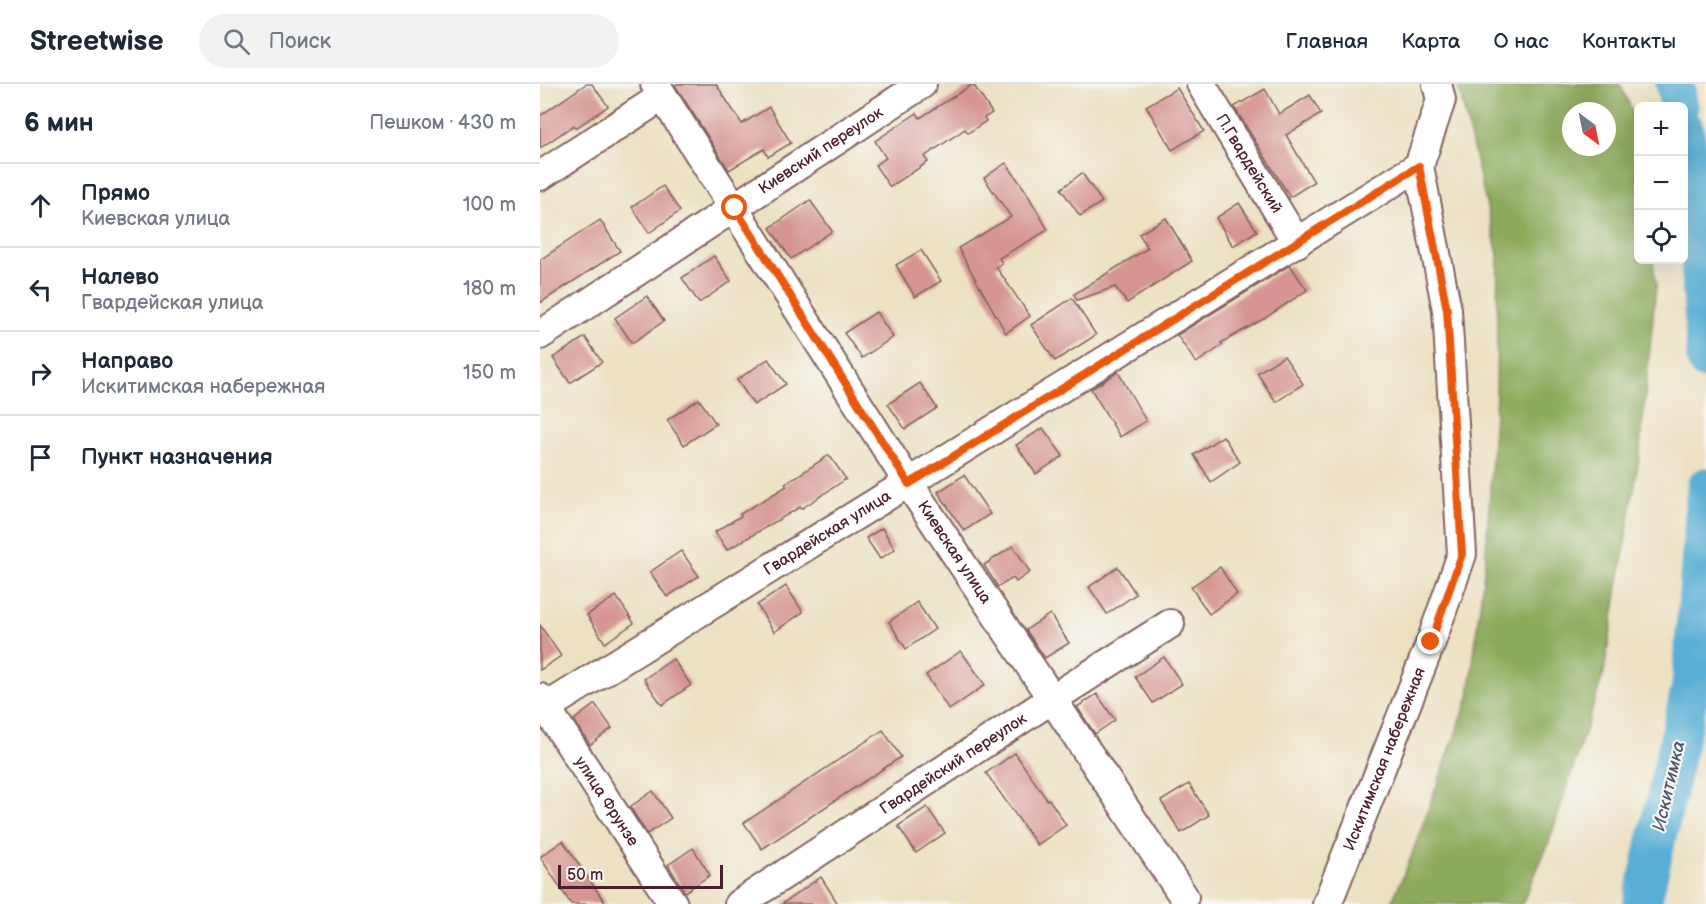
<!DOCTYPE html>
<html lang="ru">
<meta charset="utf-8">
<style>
:root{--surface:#fff;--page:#f2f2f3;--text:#1f2937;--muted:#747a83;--line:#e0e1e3}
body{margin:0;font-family:"Balsamiq Sans",sans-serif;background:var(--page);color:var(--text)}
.controls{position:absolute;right:18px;top:18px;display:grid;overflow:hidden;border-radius:9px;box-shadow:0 6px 24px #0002}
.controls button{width:54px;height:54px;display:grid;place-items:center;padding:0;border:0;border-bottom:2px solid var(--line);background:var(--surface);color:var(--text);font:30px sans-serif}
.compass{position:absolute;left:1022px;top:18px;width:54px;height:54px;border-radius:50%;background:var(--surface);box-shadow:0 6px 24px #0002;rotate:148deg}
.scale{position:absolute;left:18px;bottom:15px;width:165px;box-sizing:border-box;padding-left:6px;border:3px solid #4a1f2b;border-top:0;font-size:16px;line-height:21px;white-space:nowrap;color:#4a1f2b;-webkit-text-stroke:4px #f6f6f2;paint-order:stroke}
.stop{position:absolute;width:18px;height:18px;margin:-14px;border:4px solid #ea580c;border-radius:50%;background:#fff}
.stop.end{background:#ea580c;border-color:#fff;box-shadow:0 2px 6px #0008}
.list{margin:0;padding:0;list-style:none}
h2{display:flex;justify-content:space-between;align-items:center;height:78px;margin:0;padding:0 24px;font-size:26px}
h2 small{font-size:20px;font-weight:400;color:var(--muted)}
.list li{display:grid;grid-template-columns:39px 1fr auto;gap:18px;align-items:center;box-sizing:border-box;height:84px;padding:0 24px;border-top:2px solid var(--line)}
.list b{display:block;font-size:22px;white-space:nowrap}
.list p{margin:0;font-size:20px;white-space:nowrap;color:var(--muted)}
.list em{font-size:20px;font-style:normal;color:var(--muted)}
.icon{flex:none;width:33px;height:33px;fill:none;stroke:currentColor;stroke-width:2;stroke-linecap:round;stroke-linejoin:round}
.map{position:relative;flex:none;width:1166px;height:820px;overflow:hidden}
header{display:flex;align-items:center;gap:36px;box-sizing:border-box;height:84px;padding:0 30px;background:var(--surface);border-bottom:2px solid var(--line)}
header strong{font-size:28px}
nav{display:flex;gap:33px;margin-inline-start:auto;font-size:21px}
.search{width:420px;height:54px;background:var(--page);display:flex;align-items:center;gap:15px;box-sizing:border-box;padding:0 21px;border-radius:33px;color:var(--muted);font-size:22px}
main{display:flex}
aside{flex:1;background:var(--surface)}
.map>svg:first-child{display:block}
.forest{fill:#8caa5c;stroke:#6b6444;stroke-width:1.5;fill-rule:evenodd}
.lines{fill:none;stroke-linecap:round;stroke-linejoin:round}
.river{stroke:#58aed4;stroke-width:39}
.building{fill:#d69593}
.minor-casing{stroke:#836360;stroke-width:32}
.minor{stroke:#fff;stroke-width:28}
.route{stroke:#ea580c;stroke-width:8}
.labels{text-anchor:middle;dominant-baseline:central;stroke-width:4.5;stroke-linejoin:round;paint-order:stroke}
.street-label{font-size:16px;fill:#4a1f2b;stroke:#f6f6f2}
.water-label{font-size:18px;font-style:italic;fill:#50586f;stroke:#f6f6f2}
</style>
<header>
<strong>Streetwise</strong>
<div class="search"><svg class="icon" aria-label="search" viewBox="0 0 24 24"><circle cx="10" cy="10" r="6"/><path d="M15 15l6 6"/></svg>Поиск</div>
<nav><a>Главная</a><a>Карта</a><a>О нас</a><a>Контакты</a></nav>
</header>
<main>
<aside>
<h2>6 мин<small>Пешком · 430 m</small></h2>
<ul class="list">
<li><svg class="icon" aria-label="ahead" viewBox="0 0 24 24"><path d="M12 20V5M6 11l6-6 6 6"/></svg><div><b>Прямо</b><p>Киевская улица</p></div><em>100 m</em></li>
<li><svg class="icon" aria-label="left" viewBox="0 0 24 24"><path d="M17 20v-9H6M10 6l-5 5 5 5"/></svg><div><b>Налево</b><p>Гвардейская улица</p></div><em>180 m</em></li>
<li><svg class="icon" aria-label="right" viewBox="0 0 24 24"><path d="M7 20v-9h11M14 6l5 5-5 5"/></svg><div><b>Направо</b><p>Искитимская набережная</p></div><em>150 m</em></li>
<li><svg class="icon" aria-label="arrive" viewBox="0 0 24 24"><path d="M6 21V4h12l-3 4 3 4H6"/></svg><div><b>Пункт назначения</b></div></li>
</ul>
</aside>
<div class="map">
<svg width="1166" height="820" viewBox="0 0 1166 820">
<rect width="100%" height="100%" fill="#f6f6f2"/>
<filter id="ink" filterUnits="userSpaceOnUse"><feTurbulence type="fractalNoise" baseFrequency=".0167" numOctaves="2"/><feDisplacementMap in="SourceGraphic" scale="12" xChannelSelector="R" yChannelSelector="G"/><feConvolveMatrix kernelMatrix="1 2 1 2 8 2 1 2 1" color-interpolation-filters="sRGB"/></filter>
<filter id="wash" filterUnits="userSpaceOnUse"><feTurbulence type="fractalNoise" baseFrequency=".008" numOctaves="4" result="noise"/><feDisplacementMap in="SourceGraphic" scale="24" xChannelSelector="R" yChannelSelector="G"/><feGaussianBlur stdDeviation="1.35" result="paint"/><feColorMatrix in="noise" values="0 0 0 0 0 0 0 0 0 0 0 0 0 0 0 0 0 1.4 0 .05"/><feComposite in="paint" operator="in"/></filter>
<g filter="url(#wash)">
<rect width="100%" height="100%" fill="#ede1c3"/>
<!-- forest -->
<path class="forest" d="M918,0H1080L1092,27L1098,74V176H1113L1116,202L1099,374L1064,588L1008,761L982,820H851L871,773L929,613L946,470L956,312L958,170ZM1031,27H1067V63H1031Z"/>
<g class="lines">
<!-- river -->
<g class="river">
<path d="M1135,0L1139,22"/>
<path d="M1144,45L1156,109L1166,276"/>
<path d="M1102,820L1151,602L1166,403"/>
</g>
</g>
<g id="blocks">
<!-- building -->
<g class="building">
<path d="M46,0H52L68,22L36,44L34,41L0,64V32Z"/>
<path d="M137,0H176L202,40L229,23L251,59L228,73L224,65L189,86L135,1Z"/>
<path d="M433,0L452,29L444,34L446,37L428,49L425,45L384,73L388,78L350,103L335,81L346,74L335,57L377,29L380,34Z"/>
<path d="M637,4L664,47L632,66L606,22Z"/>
<path d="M725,5L739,30L770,11L781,30L746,51L774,98L750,113L694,23Z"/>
<path d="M466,79L485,106L508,146L459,174L462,179L456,183L490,232L466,249L418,164L471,133L444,94Z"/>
<path d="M542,89L562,118L540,132L521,105Z"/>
<path d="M123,102L140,127L109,149L92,123Z"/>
<path d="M270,116L292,147L251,175L230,144Z"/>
<path d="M699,119L717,147L693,162L676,134Z"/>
<path d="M626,134L652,177L587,219L575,203L537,216L534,210L608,164L599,150Z"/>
<path d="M60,136L80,167L0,219V176Z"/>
<path d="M381,166L401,197L375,213L356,181Z"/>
<path d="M174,172L191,197L159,219L142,194Z"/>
<path d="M750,181L767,206L725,234L681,259L683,261L656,279L637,251Z"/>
<path d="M107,212L124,237L92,259L75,234Z"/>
<path d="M532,214L556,251L515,277L491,241Z"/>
<path d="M336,228L353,253L322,274L304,249Z"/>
<path d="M45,253L62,278L30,299L13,274Z"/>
<path d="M744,272L763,300L736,318L717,289Z"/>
<path d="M228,275L246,300L214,321L197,296Z"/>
<path d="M578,288L606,337L580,353L551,305Z"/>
<path d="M380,299L397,324L365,345L348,320Z"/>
<path d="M159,315L176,340L144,361L127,336Z"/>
<path d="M503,344L523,372L496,390L476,361Z"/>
<path d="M683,352L700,378L671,398L654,371Z"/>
<path d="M289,371L306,395L261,425L260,423L187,466L175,448L201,432L200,430L247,402L245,400Z"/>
<path d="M424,391L450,430L424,447L398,408Z"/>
<path d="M342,444L355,465L340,475L326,454Z"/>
<path d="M473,462L490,488L476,498L473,494L458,503L444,481Z"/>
<path d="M141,467L159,492L127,513L110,488Z"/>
<path d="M578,483L596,510L567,530L549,503Z"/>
<path d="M680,483L697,510L669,530L651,503Z"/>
<path d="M246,502L263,528L234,548L217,521Z"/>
<path d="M76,512L94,539L65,559L47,531Z"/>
<path d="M377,518L395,545L366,565L349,538Z"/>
<path d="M510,530L529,559L505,574L486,546Z"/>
<path d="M0,541L21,572L0,586Z"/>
<path d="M421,567L445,601L409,626L386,591Z"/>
<path d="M624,573L642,600L613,619L595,593Z"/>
<path d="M133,575L151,601L122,621L104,595Z"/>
<path d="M557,610L575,636L555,650L537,623Z"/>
<path d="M55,620L72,644L50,661L34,636Z"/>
<path d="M343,646L361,673L222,765L204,739Z"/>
<path d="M475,669L507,716L509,715L526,741L497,761L446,689Z"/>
<path d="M649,700L669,731L641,749L621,717Z"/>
<path d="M113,707L131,734L107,750L90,723Z"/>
<path d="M387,723L405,749L376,769L358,742Z"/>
<path d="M23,757L66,820H31L0,773Z"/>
<path d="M153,764L170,791L145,808L128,781Z"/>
<path d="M281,793L298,820H242Z"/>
</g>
</g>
</g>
<g filter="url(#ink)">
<use href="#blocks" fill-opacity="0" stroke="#836360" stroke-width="1.5"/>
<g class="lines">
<!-- minor casing -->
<g class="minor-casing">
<g id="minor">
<path id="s1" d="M115,0L369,400L644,813"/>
<path id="s2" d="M661,0L757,159"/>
<path d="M0,92L123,12"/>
<path id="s3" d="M0,251L382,0"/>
<path id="s4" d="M0,614L133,820"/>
<path id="s5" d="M0,627L879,82"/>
<path id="s6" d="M199,820L512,615L630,540"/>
<path id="s7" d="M787,820L891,558L922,470L907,226L879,82L901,16L897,0"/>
</g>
</g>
<!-- minor -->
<use href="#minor" class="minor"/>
</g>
</g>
<g class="lines" filter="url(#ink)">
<!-- route -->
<path class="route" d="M195,124L369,400L879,82L907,226L922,470L891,558"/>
</g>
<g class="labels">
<!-- street labels -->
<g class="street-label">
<text stroke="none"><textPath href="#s3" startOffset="336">Киевский переулок</textPath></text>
<text stroke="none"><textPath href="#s2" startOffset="93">П.Гвардейский</textPath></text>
<text stroke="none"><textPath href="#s5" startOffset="338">Гвардейская улица</textPath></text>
<text stroke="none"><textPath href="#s1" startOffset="556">Киевская улица</textPath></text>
<text stroke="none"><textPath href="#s7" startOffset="156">Искитимская набережная</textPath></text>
<text stroke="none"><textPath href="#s6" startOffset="256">Гвардейский переулок</textPath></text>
<text stroke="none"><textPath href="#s4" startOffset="123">улица Фрунзе</textPath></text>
</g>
<!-- water labels -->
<g class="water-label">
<text transform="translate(1129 702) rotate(-77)">Искитимка</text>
</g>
</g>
</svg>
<div class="controls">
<button>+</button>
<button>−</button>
<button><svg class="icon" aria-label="locate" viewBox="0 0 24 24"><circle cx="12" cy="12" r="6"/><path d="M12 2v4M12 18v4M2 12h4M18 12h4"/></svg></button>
</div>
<svg class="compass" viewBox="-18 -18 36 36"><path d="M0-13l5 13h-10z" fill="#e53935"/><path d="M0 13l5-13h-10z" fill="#747a83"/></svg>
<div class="scale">50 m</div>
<div class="stop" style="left:195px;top:124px"></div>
<div class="stop end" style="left:891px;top:558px"></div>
</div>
</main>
